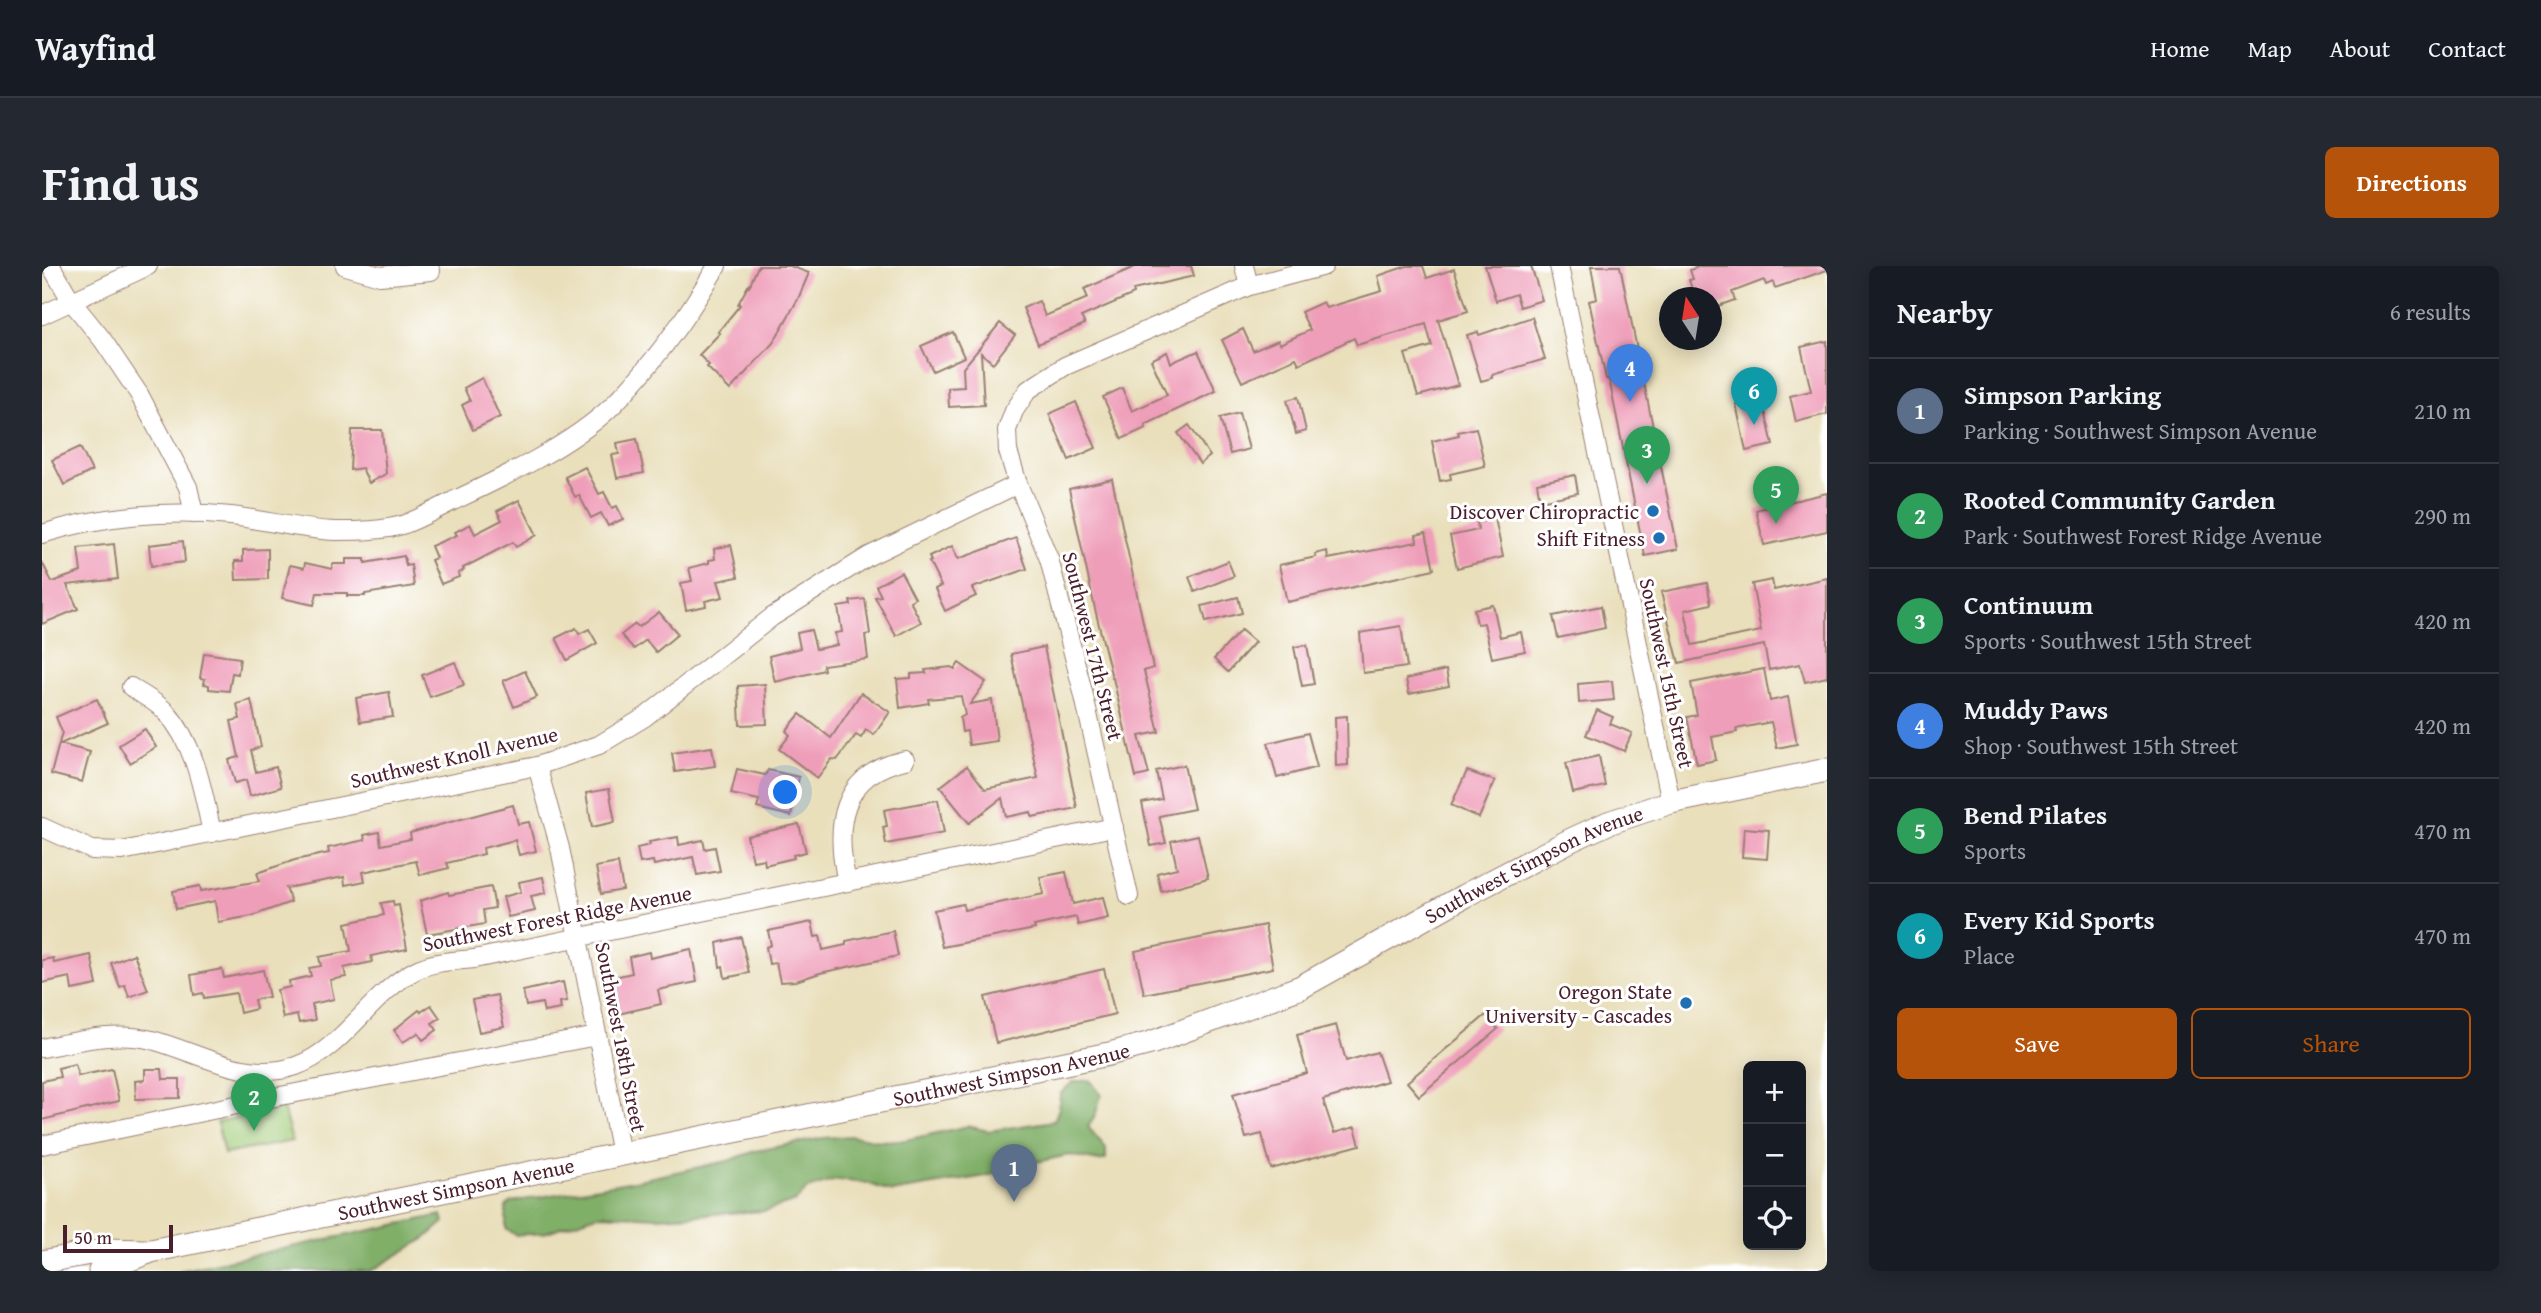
<!DOCTYPE html>
<meta charset="utf-8">
<style>
:root{--surface:#171b24;--page:#242831;--text:#f1f3f6;--muted:#9ea1a6;--line:#363941;--accent:#b45309}
body{margin:0;font-family:"Gentium Book Plus",serif;background:var(--page);color:var(--text)}
.controls{position:absolute;right:21px;bottom:21px;display:grid;overflow:hidden;border-radius:10px;box-shadow:0 4px 18px #0003}
.controls button{width:63px;height:63px;display:grid;place-items:center;padding:0;border:0;border-bottom:2px solid var(--line);background:var(--surface);color:var(--text);font:35px sans-serif}
.compass{position:absolute;left:1617px;top:21px;width:63px;height:63px;border-radius:50%;background:var(--surface);box-shadow:0 4px 18px #0003;rotate:348deg}
.scale{position:absolute;left:21px;bottom:18px;width:110px;box-sizing:border-box;padding-left:7px;border:4px solid #4a1f2b;border-top:0;font-size:19px;line-height:24px;white-space:nowrap;color:#4a1f2b;-webkit-text-stroke:5px #fff;paint-order:stroke}
.you{position:absolute;left:744px;top:527px;width:24px;height:24px;margin:-18px;border:5px solid #fff;border-radius:50%;background:#1a73e8;box-shadow:0 0 0 10px #1a73e833}
.badge{display:grid;place-items:center;width:46px;height:46px;border-radius:50%;background:var(--accent);color:#fff;font-size:23px;font-weight:700}
.pin{position:absolute;translate:-50% -58px;filter:drop-shadow(0 2px 4px #0008)}
.pin::after{content:'';position:absolute;top:37px;width:24px;height:21px;background:inherit;clip-path:polygon(0 0,100% 0,50% 100%)}
.list{margin:0;padding:0;list-style:none}
h2{display:flex;justify-content:space-between;align-items:center;height:91px;margin:0;padding:0 28px;font-size:30px}
h2 small{font-size:23px;font-weight:400;color:var(--muted)}
.list li{display:grid;grid-template-columns:46px 1fr auto;gap:21px;align-items:center;box-sizing:border-box;height:105px;padding:0 28px;border-top:2px solid var(--line)}
.list b{display:block;font-size:26px;white-space:nowrap}
.list p{margin:0;font-size:23px;white-space:nowrap;color:var(--muted)}
.list em{font-size:23px;font-style:normal;color:var(--muted)}
.actions{display:flex;gap:14px;padding:21px 28px}
.actions a{flex:1;padding:16px 0;border:2px solid var(--accent);border-radius:10px;text-align:center;font-size:24px;color:var(--accent)}
.actions .main{background:var(--accent);color:#fff}
.icon{flex:none;width:38px;height:38px;fill:none;stroke:currentColor;stroke-width:2;stroke-linecap:round;stroke-linejoin:round}
.map{position:relative;flex:none;width:1785px;height:1005px;overflow:hidden;border-radius:10px}
header{display:flex;align-items:center;gap:42px;box-sizing:border-box;height:98px;padding:0 35px;background:var(--surface);border-bottom:2px solid var(--line)}
header strong{font-size:33px}
nav{display:flex;gap:38px;margin-inline-start:auto;font-size:24px}
.intro{display:flex;align-items:center;justify-content:space-between;box-sizing:border-box;height:168px;padding:0 42px}
h1{margin:0;font-size:49px}
.button{padding:18px 32px;border-radius:10px;background:var(--accent);color:#fff;font-size:24px;font-weight:700}
main{display:flex;gap:42px;padding:0 42px}
aside{flex:1;background:var(--surface);border-radius:10px;box-shadow:0 4px 18px #0003}
.map>svg:first-child{display:block}
.green{fill:#a0cb77;stroke:#757551;stroke-width:2}
.forest{fill:#80af68;stroke:#65674a;stroke-width:2}
.building{fill:#ef9eb9}
.lines{fill:none;stroke-linecap:round;stroke-linejoin:round}
.minor-casing{stroke:#9a7f73;stroke-width:20}
.tertiary-casing{stroke:#9a7f73;stroke-width:25}
.minor{stroke:#fff;stroke-width:18}
.tertiary{stroke:#fff;stroke-width:23}
.poi-dot{fill:#1f6fb2;stroke:#fff;stroke-width:2.5}
.labels{text-anchor:middle;dominant-baseline:central;stroke-width:6;stroke-linejoin:round;paint-order:stroke}
.poi-label{font-size:21px;fill:#4a1f2b;stroke:#fff;text-anchor:end}
.street-label{font-size:21px;fill:#4a1f2b;stroke:#fff}
</style>
<header>
<strong>Wayfind</strong>
<nav><a>Home</a><a>Map</a><a>About</a><a>Contact</a></nav>
</header>
<div class="intro"><h1>Find us</h1><a class="button">Directions</a></div>
<main>
<div class="map">
<svg width="1785" height="1005" viewBox="0 0 1785 1005">
<rect width="100%" height="100%" fill="#fff"/>
<filter id="ink" filterUnits="userSpaceOnUse"><feTurbulence type="fractalNoise" baseFrequency=".0143" numOctaves="2"/><feDisplacementMap in="SourceGraphic" scale="14" xChannelSelector="R" yChannelSelector="G"/><feConvolveMatrix kernelMatrix="1 2 1 2 8 2 1 2 1" color-interpolation-filters="sRGB"/></filter>
<filter id="wash" filterUnits="userSpaceOnUse"><feTurbulence type="fractalNoise" baseFrequency=".00686" numOctaves="4" result="noise"/><feDisplacementMap in="SourceGraphic" scale="28" xChannelSelector="R" yChannelSelector="G"/><feGaussianBlur stdDeviation="1.57" result="paint"/><feColorMatrix in="noise" values="0 0 0 0 0 0 0 0 0 0 0 0 0 0 0 0 0 1.4 0 .05"/><feComposite in="paint" operator="in"/></filter>
<g filter="url(#wash)">
<rect width="100%" height="100%" fill="#e9dfbb"/>
<!-- green -->
<path class="green" d="M241,842L250,875L182,888L175,856Z"/>
<!-- forest -->
<g class="forest">
<path d="M1048,814L1059,829L1053,850L1046,861L1064,882V893L1057,895L1027,889L971,901L944,910L850,926L825,917L794,914L765,923L754,935L724,945L615,951L558,948L502,967L474,969L464,963V941L469,936L592,915L686,895L713,885L782,872L810,870L838,875L864,874L926,860L946,865L1012,855L1017,842L1018,828L1031,816Z"/>
<path d="M400,949L402,956L384,972L329,1005H137Z"/>
</g>
<g id="blocks">
<!-- building -->
<g class="building">
<path d="M716,0H748L767,7L756,33L731,77L688,124L665,101L667,99L657,89L678,67L676,66L698,39L696,38L706,20L707,21Z"/>
<path d="M1095,0H1149L1152,10L1091,24L1092,28L1039,51L1043,58L996,78L981,42L997,35L1003,50L1046,32L1042,23Z"/>
<path d="M1365,0H1381L1385,12L1412,3L1426,45L1396,54L1416,119L1376,130L1363,88L1390,80L1384,58L1315,79L1312,72L1257,98L1254,92L1200,116L1180,74L1201,63L1211,85L1236,74L1238,78L1268,64L1259,46L1281,36L1284,42L1340,25L1336,10Z"/>
<path d="M1443,0H1489L1500,34L1478,41L1474,28L1454,35Z"/>
<path d="M1549,0H1578L1636,283L1603,290L1567,113H1564L1547,35L1555,33Z"/>
<path d="M1658,0H1785V4L1733,22L1731,16L1724,19L1722,14L1690,26L1693,34L1670,42V32H1653L1647,14L1651,13L1648,4Z"/>
<path d="M1490,51L1503,93L1450,109V112L1439,115L1425,69L1436,66L1437,69Z"/>
<path d="M958,57L973,69L951,97L939,87L942,139L907,141L906,122L922,121L921,102Z"/>
<path d="M911,66L922,91L891,105L879,80Z"/>
<path d="M1785,75V148L1754,156L1748,130L1769,125L1759,81Z"/>
<path d="M1156,85L1174,125L1103,159L1104,162L1080,173L1061,131L1080,122L1090,145L1125,129L1109,94L1125,86L1129,97Z"/>
<path d="M440,112L458,151L431,164L420,139L428,135L422,122Z"/>
<path d="M1256,131L1264,165L1254,168L1245,134Z"/>
<path d="M1720,132L1731,179L1704,185L1694,138Z"/>
<path d="M1034,136L1054,182L1027,194L1007,148Z"/>
<path d="M1197,147L1207,183L1188,188L1178,152Z"/>
<path d="M1147,159L1168,190L1158,198L1136,167Z"/>
<path d="M1434,162L1443,200L1408,208L1409,213L1398,215L1390,175L1417,169L1416,166Z"/>
<path d="M310,164H340L344,208L327,217L320,202L308,204Z"/>
<path d="M595,173L602,207L575,212L570,189L577,188L575,177Z"/>
<path d="M38,181L50,205L22,219L10,194Z"/>
<path d="M543,201L557,228L562,226L570,242L575,240L581,253L566,260L559,247L549,252L537,229L533,231L523,211Z"/>
<path d="M1533,209L1536,227L1498,235L1495,217Z"/>
<path d="M1070,213L1111,402L1102,405L1117,466L1097,470L1107,508L1094,511L1071,412H1070L1053,343L1027,223Z"/>
<path d="M1785,227V265L1722,279L1714,244Z"/>
<path d="M477,234L495,269L474,281L471,276L421,302L422,304L416,307L417,311L399,318L389,294L394,292L389,280L415,269L413,266L428,258L433,268L460,254L455,245Z"/>
<path d="M1453,252L1461,291L1415,302L1408,270L1436,264L1435,256Z"/>
<path d="M1384,267L1392,303L1245,336L1237,299L1274,291L1273,288L1285,285L1286,293L1375,276L1374,269Z"/>
<path d="M974,272L985,303L930,322L934,330L903,345L893,323L899,320L887,296L889,295L887,291L910,280L916,293Z"/>
<path d="M141,275L143,296L109,300L107,279Z"/>
<path d="M72,278L76,313L25,319L36,343L0,358V296L10,316L39,306L36,282Z"/>
<path d="M689,279L696,311L676,315L681,331L663,335L664,340L644,344L639,317L650,315L647,302L667,297V294L673,293L672,283Z"/>
<path d="M226,283V313L194,314L193,295H201V284Z"/>
<path d="M362,290L364,300L369,299L372,320L323,328V330H305V327H275L272,339L240,332L248,299L262,302L263,297L290,303V298H304V293H323V297Z"/>
<path d="M1186,295L1192,310L1153,326L1147,311Z"/>
<path d="M859,306L873,332L868,335L879,356L854,370L833,331L839,330L834,320Z"/>
<path d="M1785,312V411L1763,416L1758,398L1727,404L1722,379L1637,397L1619,326L1665,317L1669,338L1643,344L1650,379L1719,365L1710,318L1730,314L1732,324Z"/>
<path d="M1196,331L1200,347L1164,356L1160,340Z"/>
<path d="M823,333L828,368L823,369L826,393L781,399L782,404L733,416L727,390L758,382L755,367L769,364L774,383L795,379L793,367L800,366L796,341L809,339L808,335Z"/>
<path d="M1451,339L1458,371L1479,366L1483,385L1450,392L1442,357L1435,358L1432,343Z"/>
<path d="M1559,340L1563,362L1516,372L1511,350Z"/>
<path d="M617,346L636,368L614,386L604,374L592,383L579,369L593,358L597,361Z"/>
<path d="M1359,360L1365,401L1321,407L1318,367Z"/>
<path d="M534,362L537,368L547,363L555,377L525,394L514,372Z"/>
<path d="M1199,364L1213,376L1186,406L1172,393Z"/>
<path d="M1265,379L1272,418L1260,420L1252,381Z"/>
<path d="M1002,381L1035,542L990,551L989,546L964,551L960,532L927,557L898,521L925,500L943,523L996,512L969,388Z"/>
<path d="M162,387L198,392L196,408L190,407L187,425L167,423V419L162,418L163,413L158,412Z"/>
<path d="M413,396L422,419L388,431L380,409Z"/>
<path d="M917,397L944,416L928,438L950,434L955,475L927,479L925,465L920,466L918,452L923,449L919,430L886,433L887,437L858,442L855,413L869,412V408L884,407L883,404L909,401L913,403Z"/>
<path d="M1722,403L1728,435L1746,431L1755,478L1735,482L1729,456L1694,463L1695,466L1670,471L1674,494L1655,498L1645,451L1655,449L1649,417Z"/>
<path d="M1404,404L1407,420L1367,428L1364,413Z"/>
<path d="M483,405L495,431L472,441L461,415Z"/>
<path d="M1570,415L1572,434L1537,437L1536,418Z"/>
<path d="M723,418L725,458L698,459L696,420Z"/>
<path d="M347,426L351,451L318,456L314,432Z"/>
<path d="M819,427L848,446L832,469L824,464L819,472L814,469L795,494L790,493L775,512L737,483L748,469L744,465L758,448L789,472Z"/>
<path d="M55,433L66,457L18,478L48,486L40,516L9,508L20,466L14,451Z"/>
<path d="M209,434L219,481L209,484L214,506L234,501L239,521L208,530L204,514L193,517L187,494L197,491L189,455L198,453L195,438Z"/>
<path d="M1555,444L1571,451L1568,458L1590,467L1582,485L1544,469Z"/>
<path d="M1305,450L1306,499L1294,500L1293,451Z"/>
<path d="M103,463L114,481L88,497L77,479Z"/>
<path d="M1266,467L1275,501L1235,512L1226,477Z"/>
<path d="M670,481L673,500L633,506L630,487Z"/>
<path d="M1557,490L1563,520L1531,527L1524,497Z"/>
<path d="M1142,499L1152,543L1117,550L1124,577L1109,580L1100,537L1120,533L1114,505Z"/>
<path d="M695,503L723,509L726,504L757,511L749,550L715,542L717,534L689,528Z"/>
<path d="M1425,505L1453,515L1437,552L1409,539Z"/>
<path d="M567,523L573,556L550,561L544,527Z"/>
<path d="M896,534L902,567L844,578L841,561L845,560L842,544Z"/>
<path d="M471,539L476,558L487,556L494,585L477,589L473,574L441,582L442,588L405,597L407,602L378,609L374,595L321,606L323,615L303,619L302,611L244,622L249,636L210,650L176,656L173,635L134,643L131,625L158,620L159,625L218,615L215,607L253,594L287,587L286,582L323,574L322,569L337,566L339,579L369,573L368,567Z"/>
<path d="M757,558L764,586L751,589L752,592L723,599L722,593L711,595L705,570Z"/>
<path d="M1702,562L1727,564L1725,593L1700,591Z"/>
<path d="M1156,569L1166,612L1119,625L1115,607L1135,602L1129,575Z"/>
<path d="M636,571L637,579L661,574L663,583L673,581L678,605L655,609L651,591L612,599L611,595L598,597L595,582L608,579L607,576Z"/>
<path d="M576,597L581,624L559,628L554,601Z"/>
<path d="M1024,606L1031,638L1061,631L1066,652L1036,659L1034,651L992,660L993,663L900,681L892,644L921,638L922,644L1002,628L998,611Z"/>
<path d="M501,611L504,627L489,630L493,645L466,651L461,631L479,626L477,616Z"/>
<path d="M449,621L453,642L441,644L443,658L385,668L378,635L406,626L407,629Z"/>
<path d="M351,635L352,640L357,639L365,683L329,690L330,696L302,702L304,711L288,714L292,733L270,738L273,754L257,757L255,749L241,752L235,724L248,721L247,715L269,710L267,702L279,700L277,691L309,685L304,657L342,649L339,637Z"/>
<path d="M770,656L773,671L778,670L781,684L804,679V675L851,665L856,690L778,707L754,715L738,716L734,697L727,698L724,681L729,679L726,665Z"/>
<path d="M1223,659L1231,702L1102,728L1093,685Z"/>
<path d="M699,671L707,707L683,712L681,700L678,701L675,677Z"/>
<path d="M649,683L655,716L616,724L619,738L576,748L568,712L590,707L587,691L607,686L608,692Z"/>
<path d="M92,688L106,724L87,731L83,719L78,721L69,697Z"/>
<path d="M49,689L55,719L30,724L28,711L0,717V694L11,692L12,697Z"/>
<path d="M180,703L182,712L221,704L227,731L212,734L214,743L198,747L194,727L162,732L161,727L152,729L149,709Z"/>
<path d="M1062,703L1073,748L954,777L943,731Z"/>
<path d="M521,716L525,735L518,736L519,743L502,746L500,737L484,740L481,725Z"/>
<path d="M455,729L462,761L437,766L430,734Z"/>
<path d="M389,739L398,752L390,757L395,764L381,774L376,767L361,776L352,764L377,744L379,746Z"/>
<path d="M1444,749L1456,763L1377,830L1365,816Z"/>
<path d="M1294,759L1304,795L1335,786L1345,815L1281,834L1292,867L1313,861L1318,879L1229,903L1220,868L1204,872L1191,828L1265,807L1255,769Z"/>
<path d="M33,798L36,810L70,803L77,835L0,854V815L18,811L16,802Z"/>
<path d="M103,803H120L121,813H138V832L94,833L93,815L103,814Z"/>
</g>
</g>
</g>
<g filter="url(#ink)">
<use href="#blocks" fill-opacity="0" stroke="#9a7f73" stroke-width="2"/>
<g class="lines">
<!-- minor casing -->
<g class="minor-casing">
<g id="minor">
<path d="M9,0L30,36L60,73L97,128L146,221L152,248"/>
<path d="M303,0L338,10L389,5"/>
<path d="M1202,0L1207,20"/>
<path d="M1517,0L1629,536"/>
<path d="M0,49L106,0"/>
<path d="M0,268C59,249 127,244 189,250C224,254 259,264 294,265C316,265 342,265 363,258C379,252 395,243 411,235C462,211 530,179 570,140C612,98 645,51 675,0"/>
<path d="M89,421C100,429 115,436 124,446C154,479 161,526 170,567"/>
<path d="M495,500L518,582L579,888"/>
<path d="M0,561L50,584L80,585L495,500L557,479L603,451L730,351L827,290L976,218"/>
<path d="M805,616C792,560 798,508 863,494"/>
<path d="M1087,630L1041,426L1007,293L976,218L966,185L965,164L972,145L986,124L1023,100L1207,20L1282,0"/>
<path d="M0,782C36,775 74,765 110,774C158,787 203,817 254,800C302,783 329,727 374,704C391,695 413,695 432,693L1072,561"/>
<path d="M0,879L233,831L555,770"/>
</g>
</g>
<!-- tertiary casing -->
<g class="tertiary-casing">
<g id="tertiary">
<path d="M0,996L64,984L102,985"/>
<path id="s1" d="M58,1005L109,985L1067,788L1109,777L1259,721L1422,630L1529,574L1566,557L1629,536L1785,504"/>
</g>
</g>
<!-- minor -->
<use href="#minor" class="minor"/>
<!-- tertiary -->
<use href="#tertiary" class="tertiary"/>
</g>
</g>
<!-- markers -->
<g class="poi-dot">
<circle cx="1611" cy="245" r="7"/>
<circle cx="1617" cy="272" r="7"/>
<circle cx="1644" cy="737" r="7"/>
</g>
<g class="labels">
<!-- poi labels -->
<g class="poi-label">
<text x="1597" y="245">Discover Chiropractic</text>
<text x="1603" y="272">Shift Fitness</text>
<text x="1630" y="725">Oregon State<tspan x="1630" dy="24">University - Cascades</tspan></text>
</g>
<!-- street labels -->
<g class="street-label">
<text transform="translate(1051 380) rotate(76)">Southwest 17th Street</text>
<text transform="translate(1625 407) rotate(78)">Southwest 15th Street</text>
<text transform="translate(412 491) rotate(-13)">Southwest Knoll Avenue</text>
<text stroke="none"><textPath href="#s1" startOffset="1500">Southwest Simpson Avenue</textPath></text>
<text transform="translate(515 652) rotate(-11)">Southwest Forest Ridge Avenue</text>
<text transform="translate(579 771) rotate(79)">Southwest 18th Street</text>
<text stroke="none"><textPath href="#s1" startOffset="933">Southwest Simpson Avenue</textPath></text>
<text stroke="none"><textPath href="#s1" startOffset="366">Southwest Simpson Avenue</textPath></text>
</g>
</g>
</svg>
<div class="controls">
<button>+</button>
<button>−</button>
<button><svg class="icon" aria-label="locate" viewBox="0 0 24 24"><circle cx="12" cy="12" r="6"/><path d="M12 2v4M12 18v4M2 12h4M18 12h4"/></svg></button>
</div>
<svg class="compass" viewBox="-18 -18 36 36"><path d="M0-13l5 13h-10z" fill="#e53935"/><path d="M0 13l5-13h-10z" fill="#9ea1a6"/></svg>
<div class="scale">50 m</div>
<div class="you"></div>
<div class="pin badge" style="left:972px;top:936px;background:#5c6f8a">1</div>
<div class="pin badge" style="left:212px;top:865px;background:#2e9e5b">2</div>
<div class="pin badge" style="left:1605px;top:218px;background:#2e9e5b">3</div>
<div class="pin badge" style="left:1588px;top:136px;background:#3f7fe0">4</div>
<div class="pin badge" style="left:1734px;top:258px;background:#2e9e5b">5</div>
<div class="pin badge" style="left:1712px;top:159px;background:#0f9aa8">6</div>
</div>
<aside>
<h2>Nearby<small>6 results</small></h2>
<ul class="list">
<li><span class="badge" style="background:#5c6f8a">1</span><div><b>Simpson Parking</b><p>Parking · Southwest Simpson Avenue</p></div><em>210 m</em></li>
<li><span class="badge" style="background:#2e9e5b">2</span><div><b>Rooted Community Garden</b><p>Park · Southwest Forest Ridge Avenue</p></div><em>290 m</em></li>
<li><span class="badge" style="background:#2e9e5b">3</span><div><b>Continuum</b><p>Sports · Southwest 15th Street</p></div><em>420 m</em></li>
<li><span class="badge" style="background:#3f7fe0">4</span><div><b>Muddy Paws</b><p>Shop · Southwest 15th Street</p></div><em>420 m</em></li>
<li><span class="badge" style="background:#2e9e5b">5</span><div><b>Bend Pilates</b><p>Sports</p></div><em>470 m</em></li>
<li><span class="badge" style="background:#0f9aa8">6</span><div><b>Every Kid Sports</b><p>Place</p></div><em>470 m</em></li>
</ul>
<div class="actions"><a class="main">Save</a><a>Share</a></div>
</aside>
</main>
